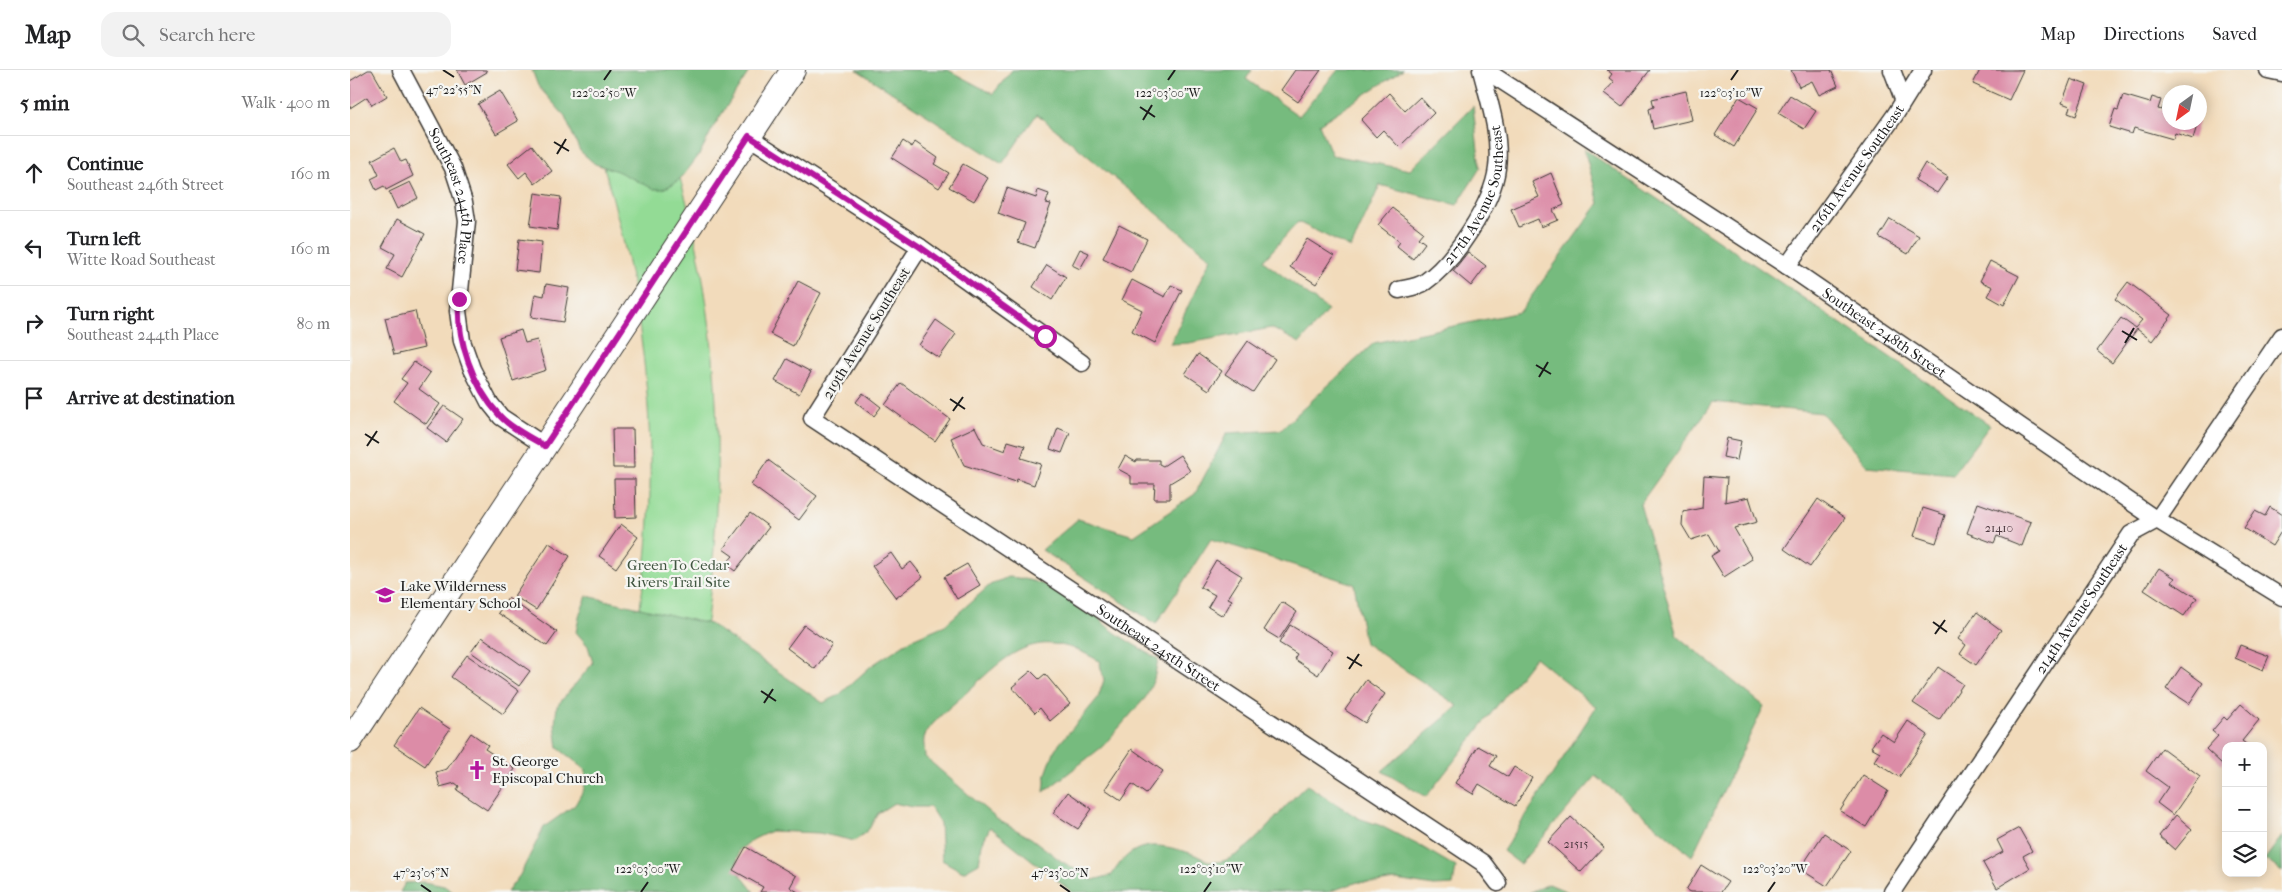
<!DOCTYPE html>
<meta charset="utf-8">
<style>
:root{--surface:#fff;--page:#f2f2f2;--text:#202124;--muted:#757577;--line:#e0e0e0}
body{margin:0;font-family:"IM FELL French Canon",serif;background:var(--page);color:var(--text)}
.controls{position:absolute;right:15px;bottom:15px;display:grid;overflow:hidden;border-radius:10px;box-shadow:0 2px 12px #0003}
.controls button{width:45px;height:45px;display:grid;place-items:center;padding:0;border:0;border-bottom:1px solid var(--line);background:var(--surface);color:var(--text);font:25px sans-serif}
.compass{position:absolute;left:1812px;top:15px;width:45px;height:45px;border-radius:50%;background:var(--surface);box-shadow:0 2px 12px #0003;rotate:213deg}
.stop{position:absolute;width:15px;height:15px;margin:-11px;border:4px solid #b5179e;border-radius:50%;background:#fff}
.stop.end{background:#b5179e;border-color:#fff;box-shadow:0 1px 5px #0008}
.list{margin:0;padding:0;list-style:none}
h2{display:flex;justify-content:space-between;align-items:center;height:65px;margin:0;padding:0 20px;font-size:21px}
h2 small{font-size:16px;font-weight:400;color:var(--muted)}
.list li{display:grid;grid-template-columns:32px 1fr auto;gap:15px;align-items:center;box-sizing:border-box;height:75px;padding:0 20px;border-top:1px solid var(--line)}
.list b{display:block;font-size:19px;white-space:nowrap}
.list p{margin:0;font-size:16px;white-space:nowrap;color:var(--muted)}
.list em{font-size:16px;font-style:normal;color:var(--muted)}
.icon{flex:none;width:28px;height:28px;fill:none;stroke:currentColor;stroke-width:2;stroke-linecap:round;stroke-linejoin:round}
.map{position:relative;flex:none;width:1932px;height:822px;overflow:hidden}
header{display:flex;align-items:center;gap:30px;box-sizing:border-box;height:70px;padding:0 25px;background:var(--surface);border-bottom:1px solid var(--line)}
header strong{font-size:24px}
nav{display:flex;gap:28px;margin-inline-start:auto;font-size:18px}
.search{width:350px;height:45px;background:var(--page);display:flex;align-items:center;gap:12px;box-sizing:border-box;padding:0 18px;border-radius:15px;color:var(--muted);font-size:19px}
main{display:flex}
aside{flex:1;background:var(--surface)}
.map>svg:first-child{display:block}
.green{fill:#93db95;stroke:#587c58}
.forest{fill:#76bb7e;stroke:#496c4d}
.building{fill:#dc8ca7}
.lines{fill:none;stroke-linecap:round;stroke-linejoin:round}
.street-casing{stroke:#3c3934;stroke-width:19}
.secondary-casing{stroke:#3c3934;stroke-width:26}
.street{stroke:#fff;stroke-width:16}
.secondary{stroke:#fff;stroke-width:24}
.route{stroke:#b5179e;stroke-width:6}
.ticks{fill:none;stroke:#1c1c1c;stroke-width:2}
.labels{text-anchor:middle;dominant-baseline:central;stroke-width:4.5;stroke-linejoin:round;paint-order:stroke}
.number-label{font-size:12px;fill:#4c383f}
.street-label{font-size:15px;fill:#1c1c1c;stroke:#f6f6f2}
.park-label{font-size:15px;fill:#405540;stroke:#f6f6f2}
.poi-label{font-size:15px;fill:#1c1c1c;stroke:#f6f6f2;text-anchor:start}
.ticks-label{font-size:12px;text-anchor:middle;fill:#1c1c1c;stroke:#f6f6f2;stroke-width:4.5;stroke-linejoin:round;paint-order:stroke}
</style>
<header>
<strong>Map</strong>
<div class="search"><svg class="icon" aria-label="search" viewBox="0 0 24 24"><circle cx="10" cy="10" r="6"/><path d="M15 15l6 6"/></svg>Search here</div>
<nav><a>Map</a><a>Directions</a><a>Saved</a></nav>
</header>
<main>
<aside>
<h2>5 min<small>Walk · 400 m</small></h2>
<ul class="list">
<li><svg class="icon" aria-label="ahead" viewBox="0 0 24 24"><path d="M12 20V5M6 11l6-6 6 6"/></svg><div><b>Continue</b><p>Southeast 246th Street</p></div><em>160 m</em></li>
<li><svg class="icon" aria-label="left" viewBox="0 0 24 24"><path d="M17 20v-9H6M10 6l-5 5 5 5"/></svg><div><b>Turn left</b><p>Witte Road Southeast</p></div><em>160 m</em></li>
<li><svg class="icon" aria-label="right" viewBox="0 0 24 24"><path d="M7 20v-9h11M14 6l5 5-5 5"/></svg><div><b>Turn right</b><p>Southeast 244th Place</p></div><em>80 m</em></li>
<li><svg class="icon" aria-label="arrive" viewBox="0 0 24 24"><path d="M6 21V4h12l-3 4 3 4H6"/></svg><div><b>Arrive at destination</b></div></li>
</ul>
</aside>
<div class="map">
<svg width="1932" height="822" viewBox="0 0 1932 822">
<rect width="100%" height="100%" fill="#f6f6f2"/>
<filter id="ink" filterUnits="userSpaceOnUse"><feTurbulence type="fractalNoise" baseFrequency=".02" numOctaves="2"/><feDisplacementMap in="SourceGraphic" scale="10" xChannelSelector="R" yChannelSelector="G"/><feConvolveMatrix kernelMatrix="1 2 1 2 8 2 1 2 1" color-interpolation-filters="sRGB"/></filter>
<filter id="wash" filterUnits="userSpaceOnUse"><feTurbulence type="fractalNoise" baseFrequency=".0096" numOctaves="4" result="noise"/><feDisplacementMap in="SourceGraphic" scale="20" xChannelSelector="R" yChannelSelector="G"/><feGaussianBlur stdDeviation="1.12" result="paint"/><feColorMatrix in="noise" values="0 0 0 0 0 0 0 0 0 0 0 0 0 0 0 0 0 1.4 0 .05"/><feComposite in="paint" operator="in"/></filter>
<g filter="url(#wash)">
<rect width="100%" height="100%" fill="#f2dbbb"/>
<!-- green -->
<path class="green" d="M313,55C323,87 334,118 341,150C375,294 373,443 352,588L214,822C231,758 248,694 265,629C273,599 285,568 290,537C314,382 294,223 247,74Z"/>
<!-- forest -->
<g class="forest">
<path d="M182,0H400L364,56L349,85L333,106L325,113L313,119H304L267,101L245,94L230,81L214,45L188,16Z"/>
<path d="M507,0H598L643,24L662,0H902L896,9L949,46L988,0H1053L969,54L982,85L1060,100L1123,36L1130,98L1107,135L1030,115L1001,178L948,152L913,191L978,240L950,273L921,258L839,273L820,274L861,188L687,44L652,94Z"/>
<path d="M1234,79L1640,355L1603,404L1517,396L1472,343L1363,332L1290,434L1327,566L1414,636L1342,786L1246,706L1170,794L1153,781L1246,637L1185,587L1076,727L1032,701L1108,636L1015,573L1004,514L861,469L806,554L692,480L728,449L784,466L845,424L877,363L930,360L1024,273L1170,242L1249,133Z"/>
<path d="M658,507C690,509 717,523 742,542C749,547 753,554 759,558C774,570 792,579 808,589L804,609L796,627L752,677L694,722L696,704L705,679L748,628L754,610L749,591C687,554 660,582 616,623C604,634 579,653 574,668C573,673 575,682 575,687L648,750L681,768L711,791L743,810L762,805C782,770 805,772 840,783C855,788 858,796 876,790C905,779 933,735 957,715L1008,748L1029,755L1072,777L1106,797L1103,815L1084,816L1046,810L1026,813L1008,812L978,822H722L640,757L632,774L629,793L613,802L592,790L590,753L580,737H562L544,733L528,743L519,759L505,771L469,763L421,761L404,769L389,780L386,799L404,822H157L170,805L194,757L225,735L234,719L236,700L208,678L205,654L207,636L243,593L238,576L226,562L230,543L237,526L360,554L473,633L489,625L521,596L562,569L595,555L640,515Z"/>
<path d="M1932,766V802L1915,789Z"/>
<path d="M75,812L94,816L103,822H50L55,813Z"/>
<path d="M1199,814L1218,822H1180Z"/>
</g>
<g id="blocks">
<!-- building -->
<g class="building">
<path d="M18,0H22L37,26L22,35L17,27L0,38V11Z"/>
<path d="M107,0H136L137,2L115,15Z"/>
<path d="M945,0H971L948,32L931,20Z"/>
<path d="M1257,0H1300L1272,37L1254,23L1264,12L1259,8L1262,4Z"/>
<path d="M1441,0H1481L1488,16L1469,25L1462,11L1449,17Z"/>
<path d="M1630,0H1673L1659,30L1623,14Z"/>
<path d="M1721,9L1737,15L1726,46L1718,43L1720,36L1712,33Z"/>
<path d="M150,21L168,51L146,64L128,34Z"/>
<path d="M1336,21L1342,50L1303,59L1299,39L1304,37L1302,29Z"/>
<path d="M1039,23L1055,41L1070,27L1084,43L1049,77L1033,60L1026,67L1011,50Z"/>
<path d="M1440,25L1466,41L1454,59L1428,43Z"/>
<path d="M1773,25L1800,33L1802,27L1811,30L1808,39L1812,40L1814,34L1820,35V52H1848L1843,69L1825,63L1823,69L1784,58L1782,64L1759,57L1765,39L1768,40Z"/>
<path d="M1389,27L1408,38L1384,77L1365,65Z"/>
<path d="M553,71L562,77L565,72L588,88L584,94L599,103L589,118L542,88Z"/>
<path d="M182,75L202,101L185,114L176,102L169,108L158,94Z"/>
<path d="M44,78L51,92L56,90L63,106L36,120L34,116L26,120L21,109L29,105L22,90Z"/>
<path d="M1575,93L1598,107L1587,123L1565,110Z"/>
<path d="M613,94L638,108L624,131L599,117Z"/>
<path d="M1201,103L1214,135L1203,140L1208,150L1191,157L1188,149L1169,157L1161,139L1189,127L1182,112Z"/>
<path d="M60,112L68,128L47,139L39,122Z"/>
<path d="M657,118L686,128L688,120L699,124L696,133L701,134L685,178L668,172L675,153L648,143Z"/>
<path d="M185,123L211,127L207,160L180,156Z"/>
<path d="M1042,138L1073,162L1068,168L1075,173L1063,189L1047,176L1050,172L1028,155Z"/>
<path d="M47,149L75,164L52,207L37,199L45,184L32,177Z"/>
<path d="M1540,149L1569,166L1558,184L1529,167Z"/>
<path d="M769,155L797,169L781,202L753,188Z"/>
<path d="M169,169L192,172L189,203L165,200Z"/>
<path d="M957,169L984,186L966,214L940,197Z"/>
<path d="M730,179L739,183L730,199L722,195Z"/>
<path d="M1118,182L1136,196L1121,216L1103,201Z"/>
<path d="M1640,191L1669,206L1654,235L1638,226L1643,217L1630,211Z"/>
<path d="M697,195L716,207L702,230L683,217Z"/>
<path d="M782,210L815,227L821,215L832,220L805,273L782,261L792,240L772,230Z"/>
<path d="M448,211L471,223L443,276L420,264Z"/>
<path d="M1778,212L1822,245L1802,271L1787,259L1762,293L1747,281L1771,248L1785,258L1792,250L1765,229Z"/>
<path d="M196,214L219,218L213,252L181,247L185,224L194,226Z"/>
<path d="M65,241L74,278L44,285L35,248Z"/>
<path d="M586,250L606,264L589,288L569,275Z"/>
<path d="M171,260L175,273L187,270L196,300L163,311L149,267Z"/>
<path d="M898,271L925,289L903,322L875,304Z"/>
<path d="M848,284L872,301L859,320L835,304Z"/>
<path d="M437,289L461,302L449,324L425,311Z"/>
<path d="M64,292L80,303L69,319L90,334L76,354L44,331L57,313L51,309Z"/>
<path d="M551,313L600,349L585,371L535,335Z"/>
<path d="M513,323L531,337L524,346L506,332Z"/>
<path d="M94,336L113,349L96,372L77,358Z"/>
<path d="M625,357L633,373L655,381L658,371L675,376L671,388L691,394L684,415L667,409L666,412L614,395L601,368Z"/>
<path d="M708,358L720,363L712,383L700,379Z"/>
<path d="M262,359H283L284,398H263Z"/>
<path d="M1377,368L1391,371L1387,390L1373,387Z"/>
<path d="M830,385L840,401L820,413V429H804L805,414H781V406L768,399L775,386L786,392L787,390H809V394L813,396Z"/>
<path d="M418,390L467,426L449,450L401,415Z"/>
<path d="M1354,406L1377,408L1375,432L1399,427L1407,452L1384,458L1402,489L1374,507L1361,486L1369,481L1359,464L1341,470L1332,455L1333,442L1352,438Z"/>
<path d="M264,409H285L286,447L265,448Z"/>
<path d="M1468,429L1495,448L1460,497L1434,479Z"/>
<path d="M1628,433L1681,452L1672,476L1647,466L1644,473L1617,463Z"/>
<path d="M1920,437L1932,445V460L1922,476L1894,458L1905,441L1915,446Z"/>
<path d="M1573,438L1595,445L1586,473L1564,466Z"/>
<path d="M400,443L419,457L385,501L376,494L383,486L373,479Z"/>
<path d="M271,454L288,467L266,498L249,486Z"/>
<path d="M199,473L220,486L186,540L164,526Z"/>
<path d="M541,483L552,499L561,492L573,507L546,528L522,496Z"/>
<path d="M866,490L892,506L878,528L882,530L873,546L858,537L865,525L850,517Z"/>
<path d="M617,494L630,515L607,529L594,507Z"/>
<path d="M1809,498L1825,508L1822,512L1847,528L1834,546L1794,520Z"/>
<path d="M158,528L207,562L197,576L148,543Z"/>
<path d="M932,532L947,542L929,569L914,560Z"/>
<path d="M1627,542L1651,560L1626,595L1610,584L1616,575L1608,569Z"/>
<path d="M454,555L482,575L465,599L437,578Z"/>
<path d="M940,555L983,581L968,605L944,589L947,584L929,573Z"/>
<path d="M132,567L180,601L169,616L121,582Z"/>
<path d="M1890,575L1919,586L1913,600L1885,588Z"/>
<path d="M117,585L169,621L153,644L101,607Z"/>
<path d="M1588,597L1613,614L1589,650L1563,633Z"/>
<path d="M1831,597L1853,613L1839,634L1816,619Z"/>
<path d="M681,601L689,609L695,604L720,634L700,651L690,638L685,643L662,617Z"/>
<path d="M1016,610L1035,624L1015,653L995,640Z"/>
<path d="M1891,634L1909,650L1892,671L1896,674L1894,676H1876V690L1872,694L1856,679L1868,666L1862,661L1874,647L1877,650Z"/>
<path d="M69,638L100,659L75,696L44,675Z"/>
<path d="M1558,651L1578,665L1549,707L1524,691L1530,682L1521,677L1531,663L1544,672Z"/>
<path d="M121,663L138,675L135,679L165,699L137,740L107,720L109,716L105,713L90,717L86,702L97,699Z"/>
<path d="M1128,676L1146,686L1140,696L1158,707L1164,697L1182,708L1165,736L1129,714L1123,724L1105,713Z"/>
<path d="M1812,678L1850,706L1823,745L1807,733L1818,717L1796,701Z"/>
<path d="M782,679L813,701L796,724L782,714L771,730L755,719Z"/>
<path d="M1513,705L1538,721L1516,757L1490,741Z"/>
<path d="M718,722L742,739L728,759L703,743Z"/>
<path d="M1826,745L1842,759L1825,780L1809,766Z"/>
<path d="M1221,747L1254,777L1231,802L1198,772Z"/>
<path d="M1669,758L1682,781L1673,786L1680,798L1647,818L1633,793L1653,782L1647,770Z"/>
<path d="M1474,763L1501,781L1477,816L1450,799Z"/>
<path d="M396,777L446,806L440,817L448,822H410L413,817L383,800Z"/>
<path d="M1351,795L1378,812L1371,822H1340L1336,820Z"/>
</g>
</g>
</g>
<g filter="url(#ink)">
<use href="#blocks" fill-opacity="0" stroke="#3c3934" stroke-width="1"/>
<g class="lines">
<!-- street casing -->
<g class="street-casing">
<g id="street">
<path id="s1" d="M51,0L103,98L114,132L117,151L108,241L112,271L122,299L139,332L151,347L195,376"/>
<path id="s2" d="M1135,0L1437,196L1807,450L1932,527"/>
<path d="M1542,0L1553,29"/>
<path d="M1918,0L1932,3"/>
<path d="M399,67L570,177L732,293"/>
<path id="s3" d="M570,177L462,348L1133,793L1148,813"/>
<path id="s4" d="M1437,196L1545,45L1573,0"/>
<path id="s5" d="M1049,220C1057,218 1068,217 1075,212C1104,192 1143,133 1147,98C1151,65 1139,31 1131,0"/>
<path id="s6" d="M1542,822L1781,464L1807,450L1932,266"/>
</g>
</g>
<!-- secondary casing -->
<g class="secondary-casing">
<path id="secondary" d="M0,671L443,0"/>
</g>
<!-- street -->
<use href="#street" class="street"/>
<!-- secondary -->
<use href="#secondary" class="secondary"/>
</g>
</g>
<g class="lines" filter="url(#ink)">
<!-- route -->
<path class="route" d="M109,229C106,269 123,317 150,346C162,359 180,367 195,376L399,66L570,177L695,266"/>
</g>
<!-- ticks -->
<path class="ticks" d="M93,0L104,7M254,10L261,0M818,10L825,0M1381,10L1388,0M790,37L805,47M793,50L802,35M204,72L219,81M207,84L216,69M1772,261L1787,270M1775,273L1784,258M1186,295L1201,304M1189,307L1198,292M600,329L615,339M603,341L613,327M15,364L29,373M17,376L27,361M1583,552L1597,562M1585,564L1595,550M997,587L1012,596M999,599L1009,584M411,621L426,631M414,633L423,619M71,815L81,822M710,815L720,822M291,822L298,812M854,822L861,812M1418,822L1425,812"/>
<!-- icons -->
<defs>
<g id="school-bare" transform="scale(1.5)"><path d="M0-5L7-2L0 1L-7-2ZM-4 1L0 2.5L4 1V4Q0 6-4 4Z" fill="#b5179e" stroke="#f6f6f2" stroke-width="2.5" paint-order="stroke"/></g>
<g id="church-bare" transform="scale(1.5)"><path d="M-1.2-6h2.4v3.5h3.3v2.4h-3.3V6h-2.4V-.1h-3.3v-2.4h3.3Z" fill="#b5179e" stroke="#f6f6f2" stroke-width="2.5" paint-order="stroke"/></g>
</defs>
<g fill-rule="evenodd">
<use href="#school-bare" x="35" y="525"/>
<use href="#church-bare" x="127" y="700"/>
</g>
<g class="labels">
<!-- number labels -->
<g class="number-label">
<text x="1649" y="458">21410</text>
<text x="1226" y="774">21515</text>
</g>
<!-- street labels -->
<g class="street-label">
<text stroke="none"><textPath href="#s4" startOffset="120">216th Avenue Southeast</textPath></text>
<text stroke="none"><textPath href="#s5" startOffset="132">217th Avenue Southeast</textPath></text>
<text stroke="none"><textPath href="#s1" startOffset="138">Southeast 244th Place</textPath></text>
<text transform="translate(516 263) rotate(-58)">219th Avenue Southeast</text>
<text stroke="none"><textPath href="#s2" startOffset="478">Southeast 248th Street</textPath></text>
<text stroke="none"><textPath href="#s6" startOffset="341">214th Avenue Southeast</textPath></text>
<text stroke="none"><textPath href="#s3" startOffset="618">Southeast 245th Street</textPath></text>
</g>
<!-- park labels -->
<g class="park-label">
<text x="328" y="495">Green To Cedar<tspan x="328" dy="17">Rivers Trail Site</tspan></text>
</g>
<!-- poi labels -->
<g class="poi-label">
<text x="50" y="516">Lake Wilderness<tspan x="50" dy="17">Elementary School</tspan></text>
<text x="142" y="691">St. George<tspan x="142" dy="17">Episcopal Church</tspan></text>
</g>
</g>
<g class="ticks-label">
<text x="104" y="24">47°22'55"N</text>
<text x="254" y="27">122°02'50"W</text>
<text x="818" y="27">122°03'00"W</text>
<text x="1381" y="27">122°03'10"W</text>
<text x="298" y="803">122°03'00"W</text>
<text x="861" y="803">122°03'10"W</text>
<text x="1425" y="803">122°03'20"W</text>
<text x="71" y="807">47°23'05"N</text>
<text x="710" y="807">47°23'00"N</text>
</g>
</svg>
<div class="controls">
<button>+</button>
<button>−</button>
<button><svg class="icon" aria-label="layers" viewBox="0 0 24 24"><path d="M12 4l9 5-9 5-9-5zM3 14l9 5 9-5"/></svg></button>
</div>
<svg class="compass" viewBox="-18 -18 36 36"><path d="M0-13l5 13h-10z" fill="#e53935"/><path d="M0 13l5-13h-10z" fill="#757577"/></svg>
<div class="stop" style="left:695px;top:266px"></div>
<div class="stop end" style="left:109px;top:229px"></div>
</div>
</main>
